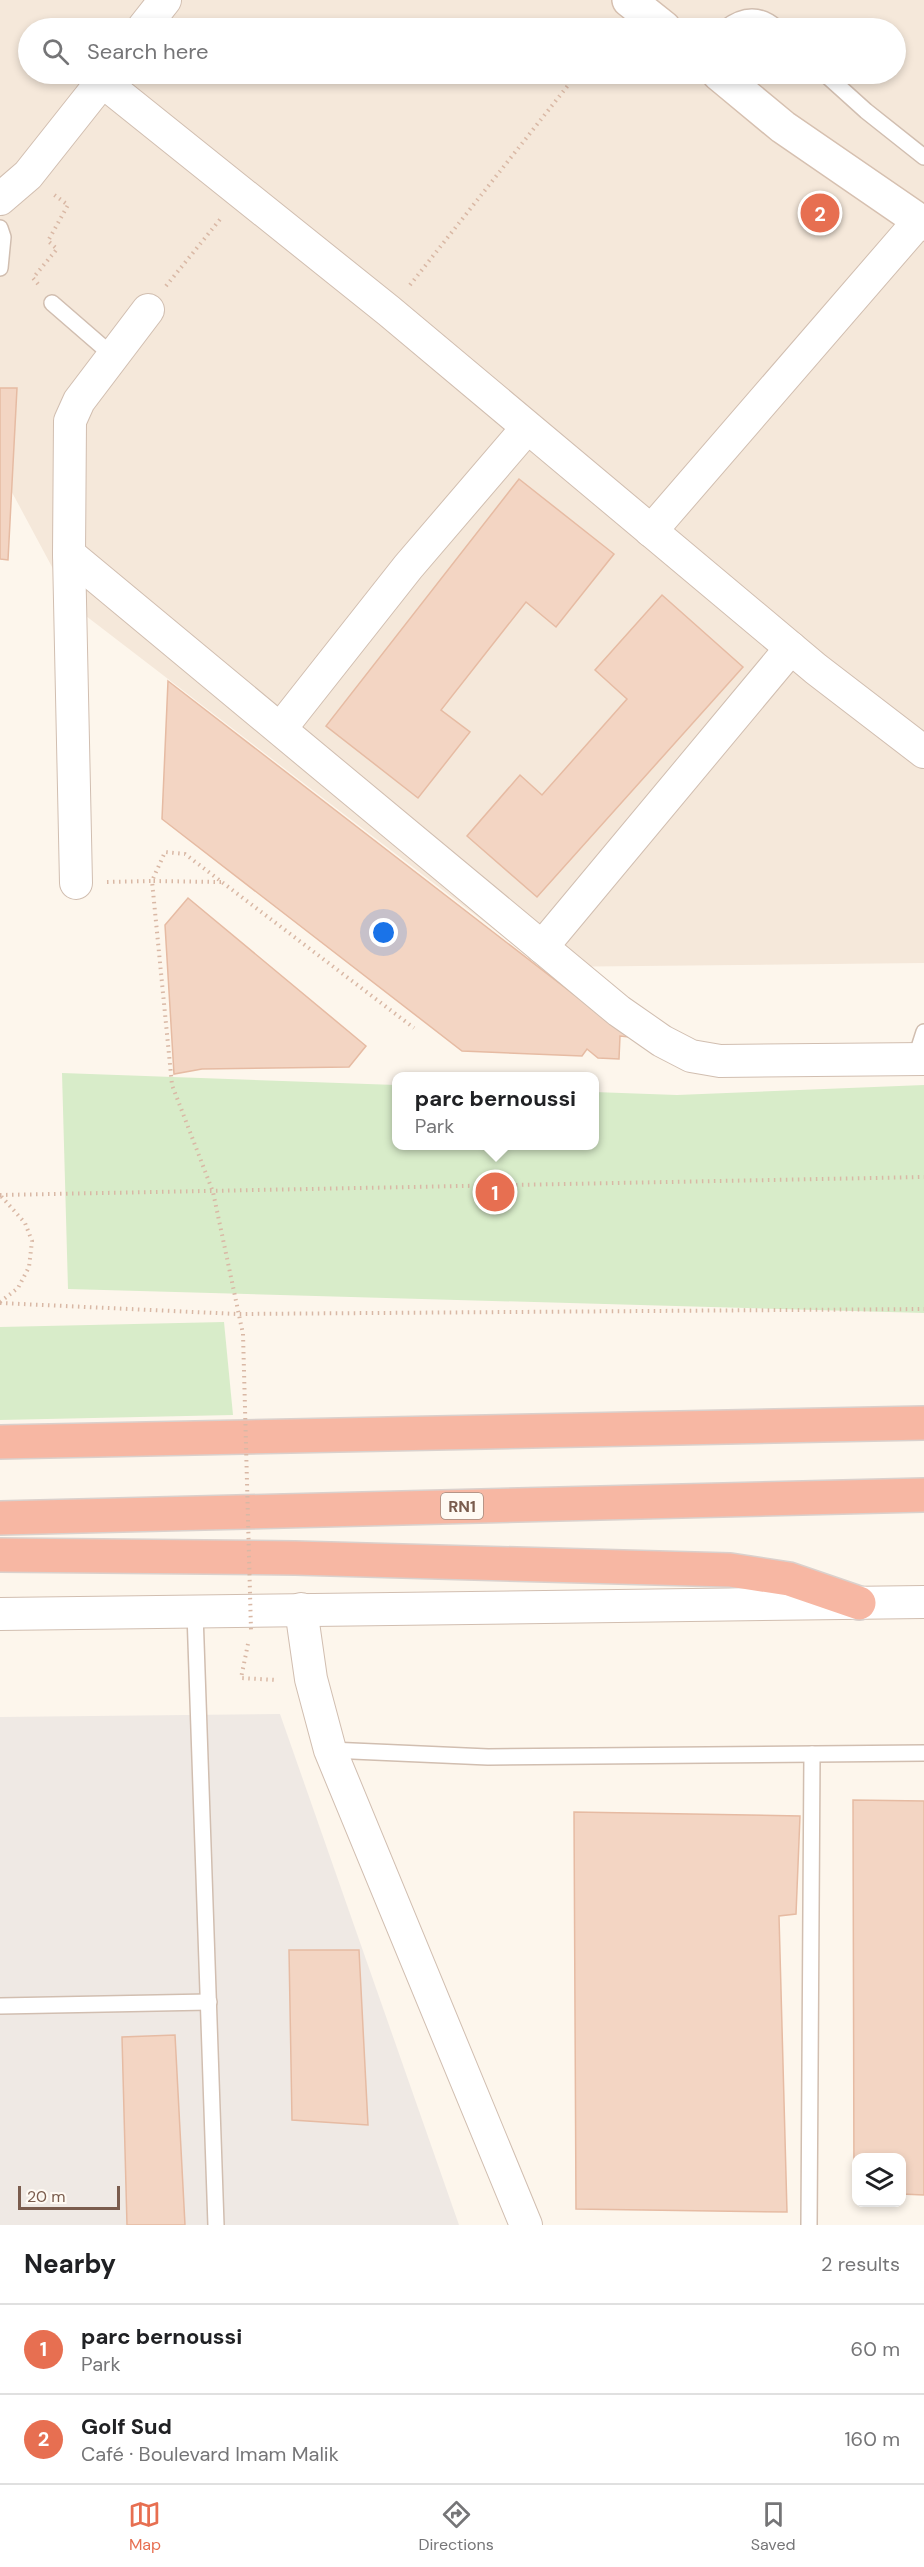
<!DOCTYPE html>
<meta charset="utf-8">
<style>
:root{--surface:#fff;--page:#f6f6f6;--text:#202124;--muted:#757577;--line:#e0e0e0;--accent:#e76f51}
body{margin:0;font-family:"DM Sans",sans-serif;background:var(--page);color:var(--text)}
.controls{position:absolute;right:18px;bottom:18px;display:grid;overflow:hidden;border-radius:12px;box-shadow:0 3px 9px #0003}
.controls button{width:54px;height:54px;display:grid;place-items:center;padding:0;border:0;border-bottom:2px solid var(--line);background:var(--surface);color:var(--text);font:30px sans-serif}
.scale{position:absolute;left:18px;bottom:15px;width:102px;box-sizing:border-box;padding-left:6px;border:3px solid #7a5c4d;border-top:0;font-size:16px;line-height:21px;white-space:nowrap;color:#7a5c4d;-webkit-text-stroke:4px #fffaf3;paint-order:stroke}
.you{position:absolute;left:384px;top:933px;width:21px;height:21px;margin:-15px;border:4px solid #fff;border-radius:50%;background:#1a73e8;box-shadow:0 0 0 9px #1a73e833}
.badge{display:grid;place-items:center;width:39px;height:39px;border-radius:50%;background:var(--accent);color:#fff;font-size:20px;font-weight:700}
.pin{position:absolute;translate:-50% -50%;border:3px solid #fff;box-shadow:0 2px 6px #0006}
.popup{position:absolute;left:392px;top:1072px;width:207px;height:78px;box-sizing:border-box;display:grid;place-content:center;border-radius:12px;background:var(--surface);filter:drop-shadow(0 2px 4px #0005);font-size:20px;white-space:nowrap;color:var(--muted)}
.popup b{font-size:22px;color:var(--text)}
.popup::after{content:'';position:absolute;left:50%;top:100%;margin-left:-12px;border:12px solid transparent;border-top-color:var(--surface)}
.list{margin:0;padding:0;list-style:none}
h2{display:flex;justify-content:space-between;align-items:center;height:78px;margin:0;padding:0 24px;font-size:26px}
h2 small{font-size:20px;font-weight:400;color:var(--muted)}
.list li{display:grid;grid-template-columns:39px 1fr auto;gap:18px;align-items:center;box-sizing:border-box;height:90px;padding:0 24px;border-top:2px solid var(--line)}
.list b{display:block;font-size:22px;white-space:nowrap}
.list p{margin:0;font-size:20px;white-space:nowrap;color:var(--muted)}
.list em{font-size:20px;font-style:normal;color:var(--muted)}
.icon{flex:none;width:33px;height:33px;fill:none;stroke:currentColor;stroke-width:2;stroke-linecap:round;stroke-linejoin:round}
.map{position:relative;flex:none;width:924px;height:2225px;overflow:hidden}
.search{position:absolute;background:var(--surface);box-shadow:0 3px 9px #0003;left:18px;right:18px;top:18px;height:66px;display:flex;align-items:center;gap:15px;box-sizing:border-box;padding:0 21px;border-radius:33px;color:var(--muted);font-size:22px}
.sheet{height:258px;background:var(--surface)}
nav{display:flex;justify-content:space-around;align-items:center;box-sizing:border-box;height:84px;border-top:2px solid var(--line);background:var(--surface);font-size:16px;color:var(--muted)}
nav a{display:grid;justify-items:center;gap:3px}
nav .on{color:var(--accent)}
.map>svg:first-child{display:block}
.residential{fill:#f5e8da;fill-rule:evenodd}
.industrial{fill:#efe9e4}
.green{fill:#d8ecc9}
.building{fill:#f3d5c3;stroke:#e6bba3;stroke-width:1.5}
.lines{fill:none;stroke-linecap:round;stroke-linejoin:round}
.lane-casing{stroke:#d1beb0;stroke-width:18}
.street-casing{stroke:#d1beb0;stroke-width:34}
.secondary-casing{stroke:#d6c0b0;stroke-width:36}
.highway-casing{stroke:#dad1cd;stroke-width:36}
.path{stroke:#d9b8a5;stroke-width:4;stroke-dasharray:1.5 4.5;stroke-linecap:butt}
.lane{stroke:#fff;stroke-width:15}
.street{stroke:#fff;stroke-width:32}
.secondary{stroke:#fff;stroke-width:33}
.highway{stroke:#f7b7a3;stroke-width:33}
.path-bridge{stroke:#d9b8a5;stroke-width:4;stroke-dasharray:1.5 4.5;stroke-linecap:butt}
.labels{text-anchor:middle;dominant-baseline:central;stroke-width:6;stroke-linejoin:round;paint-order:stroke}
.shield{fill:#fffaf3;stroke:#a28b7f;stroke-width:1.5}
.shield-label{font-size:16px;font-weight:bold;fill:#7a5c4d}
</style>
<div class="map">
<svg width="924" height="2225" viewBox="0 0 924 2225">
<rect width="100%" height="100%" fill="#fdf6ec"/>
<!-- residential -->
<path class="residential" d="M0,0H924V963L543,967L73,606L0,470ZM28,28H896V74H28Z"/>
<!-- industrial -->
<path class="industrial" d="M280,1714L459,2225H0V1717Z"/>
<!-- green -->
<g class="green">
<path d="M62,1073L396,1085V1146H594V1092L677,1095L924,1085V1313L68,1289Z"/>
<path d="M224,1322L233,1415L0,1420V1327Z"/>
</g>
<!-- building -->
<g class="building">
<path d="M0,388H17L8,560L0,559Z"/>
<path d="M519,479L614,554L556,627L526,602L441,710L470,732L418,798L326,726Z"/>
<path d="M662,595L743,667L537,897L467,836L520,775L542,795L627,699L595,670Z"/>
<path d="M168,681L629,1037L620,1036L619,1059L598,1058L587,1049L582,1056L462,1051L162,819Z"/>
<path d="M188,898L366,1046L349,1067L202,1069L174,1074L165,925Z"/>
<path d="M853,1800L924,1801V2195L902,2194V2158H856V2193H854Z"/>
<path d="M574,1812L800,1816L796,1914L779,1916L787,2212L576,2209Z"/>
<path d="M289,1950H359L368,2125L292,2120Z"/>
<path d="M175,2035L185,2225H127L122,2037Z"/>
</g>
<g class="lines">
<!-- lane casing -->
<g class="lane-casing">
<g id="lane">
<path d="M725,28C743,14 759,12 777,28"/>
<path d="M825,74L866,111L924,157"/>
<path d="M0,228L3,237L0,268"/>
<path d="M52,303L112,355"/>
<path d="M915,1060L924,1032"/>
<path d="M195,1613L216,2225"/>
<path d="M330,1750L488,1757L924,1753"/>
<path d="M0,2006L209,2002"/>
<path d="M809,2225L812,1754"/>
</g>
</g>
<!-- street casing -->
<g class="street-casing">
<g id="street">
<path d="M143,28L165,0"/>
<path d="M102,81L389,311L816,669L924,752"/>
<path d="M0,199L28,175L108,74"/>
<path d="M651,531L919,221"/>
<path d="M69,554L619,1011L662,1041L691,1056L720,1061L924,1059"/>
<path d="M281,728L408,567L527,428"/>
<path d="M76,883L69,554L70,421L79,401L148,310"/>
<path d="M542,947L791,648"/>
<path d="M301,1609L311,1679L330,1750L526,2225"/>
<path d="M0,1614L924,1602"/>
</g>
</g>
<!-- secondary casing -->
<g class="secondary-casing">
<g id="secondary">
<path d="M629,0L664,28"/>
<path d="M719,74L783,127L924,224"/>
</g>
</g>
<!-- highway casing -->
<g class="highway-casing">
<g id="highway">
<path d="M0,1442L924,1423"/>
<path d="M0,1518L924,1495"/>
<path d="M0,1555L295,1558L730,1570L789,1579L859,1603"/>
</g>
</g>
<!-- path -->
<g class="path">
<path d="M38,284L33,278L57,249L48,241L68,205L53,194"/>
<path d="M410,285L577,74"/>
<path d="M166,286L222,217"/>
<path d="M107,882L152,881L172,1085L213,1192L243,1334"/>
<path d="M221,882L152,881L165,852L185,854L414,1028"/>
<path d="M0,1195L924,1177"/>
<path d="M0,1302L18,1288L29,1267L32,1241L25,1223L1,1196"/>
<path d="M0,1303L237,1314L924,1309"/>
<path d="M248,1644L241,1678L277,1680"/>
</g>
<!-- lane -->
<use href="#lane" class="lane"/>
<!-- street -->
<use href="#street" class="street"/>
<!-- secondary -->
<use href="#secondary" class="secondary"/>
<!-- highway -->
<use href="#highway" class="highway"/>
<!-- path-bridge -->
<path class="path-bridge" d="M243,1334L251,1630"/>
</g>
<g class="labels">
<!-- shield labels -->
<rect class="shield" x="441" y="1493" width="42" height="26" rx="4.5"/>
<g class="shield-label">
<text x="462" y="1506">RN1</text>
</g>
</g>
</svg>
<div class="controls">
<button><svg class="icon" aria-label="layers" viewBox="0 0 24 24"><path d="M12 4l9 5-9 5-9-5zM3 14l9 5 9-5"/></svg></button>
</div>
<div class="scale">20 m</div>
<div class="you"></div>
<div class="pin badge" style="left:495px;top:1192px">1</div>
<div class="popup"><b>parc bernoussi</b>Park</div>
<div class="pin badge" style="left:820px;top:213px">2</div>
<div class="search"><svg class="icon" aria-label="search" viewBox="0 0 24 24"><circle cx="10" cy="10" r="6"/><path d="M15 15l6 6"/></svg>Search here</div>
</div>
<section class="sheet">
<h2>Nearby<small>2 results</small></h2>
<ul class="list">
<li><span class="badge">1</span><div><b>parc bernoussi</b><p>Park</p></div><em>60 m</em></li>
<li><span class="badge">2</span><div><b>Golf Sud</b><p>Café · Boulevard Imam Malik</p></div><em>160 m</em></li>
</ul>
</section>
<nav>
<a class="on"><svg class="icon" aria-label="map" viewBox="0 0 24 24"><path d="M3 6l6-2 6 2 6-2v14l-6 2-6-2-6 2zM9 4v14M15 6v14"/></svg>Map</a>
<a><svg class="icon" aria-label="directions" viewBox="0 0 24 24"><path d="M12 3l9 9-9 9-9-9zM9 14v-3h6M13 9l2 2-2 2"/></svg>Directions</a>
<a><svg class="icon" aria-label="saved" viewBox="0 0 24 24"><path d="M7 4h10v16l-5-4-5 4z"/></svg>Saved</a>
</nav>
